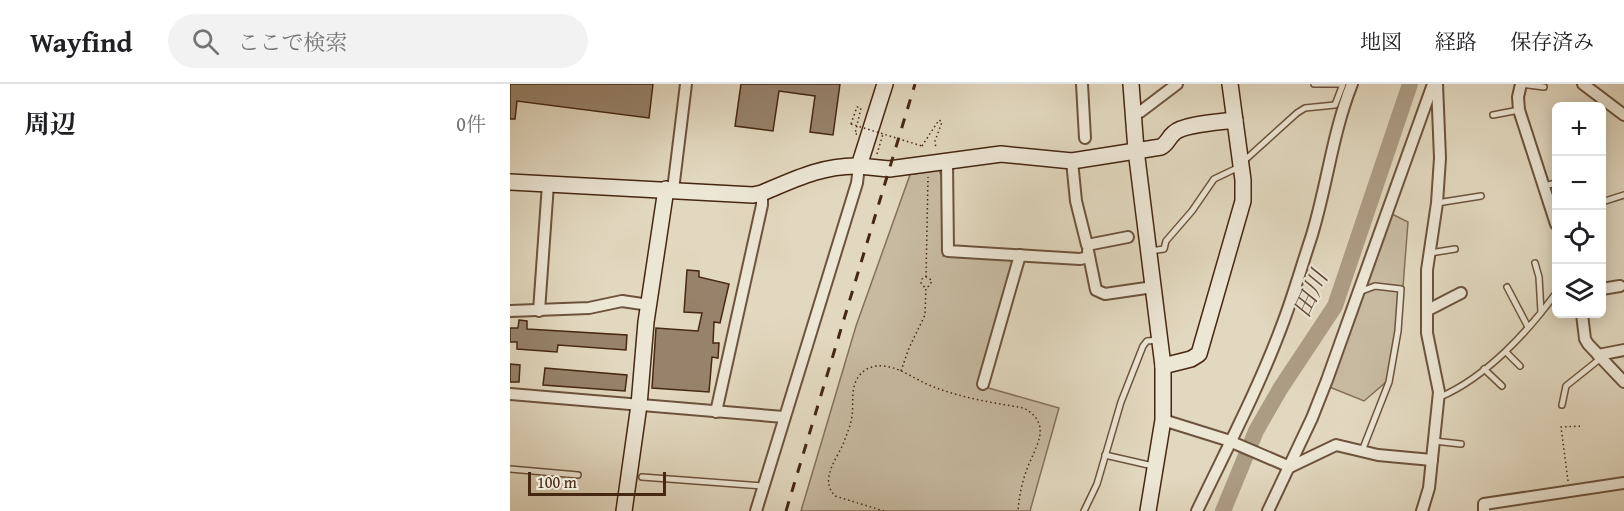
<!DOCTYPE html>
<html lang="ja">
<meta charset="utf-8">
<style>
:root{--surface:#fff;--page:#f2f2f2;--text:#202124;--muted:#757577;--line:#e0e0e0}
body{margin:0;font-family:"Gentium Book Plus","Noto Serif JP",serif;background:var(--page);color:var(--text)}
.controls{position:absolute;right:18px;top:18px;display:grid;overflow:hidden;border-radius:9px;box-shadow:0 3px 15px #0003}
.controls button{width:54px;height:54px;display:grid;place-items:center;padding:0;border:0;border-bottom:2px solid var(--line);background:var(--surface);color:var(--text);font:30px sans-serif}
.scale{position:absolute;left:18px;bottom:15px;width:138px;box-sizing:border-box;padding-left:6px;border:3px solid #462711;border-top:0;font-size:16px;line-height:21px;white-space:nowrap;color:#462711;-webkit-text-stroke:4px #ece6d5;paint-order:stroke}
.list{margin:0;padding:0;list-style:none}
h2{display:flex;justify-content:space-between;align-items:center;height:78px;margin:0;padding:0 24px;font-size:26px}
h2 small{font-size:20px;font-weight:400;color:var(--muted)}
.icon{flex:none;width:33px;height:33px;fill:none;stroke:currentColor;stroke-width:2;stroke-linecap:round;stroke-linejoin:round}
.map{position:relative;flex:none;width:1114px;height:427px;overflow:hidden}
header{display:flex;align-items:center;gap:36px;box-sizing:border-box;height:84px;padding:0 30px;background:var(--surface);border-bottom:2px solid var(--line)}
header strong{font-size:28px}
nav{display:flex;gap:33px;margin-inline-start:auto;font-size:21px}
.search{width:420px;height:54px;background:var(--page);display:flex;align-items:center;gap:15px;box-sizing:border-box;padding:0 21px;border-radius:33px;color:var(--muted);font-size:22px}
main{display:flex}
aside{flex:1;background:var(--surface)}
.map>svg:first-child{display:block}
.green{fill:#c7baa1;stroke:#867059;stroke-width:1.5}
.lines{fill:none;stroke-linecap:round;stroke-linejoin:round}
.river{stroke:#ad9c84;stroke-width:16}
.building{fill:#97836b;stroke:#462711;stroke-width:1.5}
.lane-casing{stroke:#6d533c;stroke-width:8}
.street-casing{stroke:#6d533c;stroke-width:14}
.secondary-casing{stroke:#462711;stroke-width:18}
.path{stroke:#462711;stroke-width:1.5;stroke-dasharray:1.5 3;stroke-linecap:butt}
.lane{stroke:#ece6d5;stroke-width:5}
.street{stroke:#ece6d5;stroke-width:10}
.secondary{stroke:#ece6d5;stroke-width:15}
.rail{stroke:#462711;stroke-width:3;stroke-dasharray:10 10;stroke-linecap:butt}
.path-bridge{stroke:#462711;stroke-width:1.5;stroke-dasharray:1.5 3;stroke-linecap:butt}
.labels{text-anchor:middle;dominant-baseline:central;stroke-width:4.5;stroke-linejoin:round;paint-order:stroke}
.water-label{font-size:24px;font-style:italic;fill:#654a34;stroke:#ece6d5}
</style>
<header>
<strong>Wayfind</strong>
<div class="search"><svg class="icon" aria-label="search" viewBox="0 0 24 24"><circle cx="10" cy="10" r="6"/><path d="M15 15l6 6"/></svg>ここで検索</div>
<nav><a>地図</a><a>経路</a><a>保存済み</a></nav>
</header>
<main>
<aside>
<h2>周辺<small>0件</small></h2>
<ul class="list">
</ul>
</aside>
<div class="map">
<svg width="1114" height="427" viewBox="0 0 1114 427">
<rect width="100%" height="100%" fill="#e2d8bf"/>
<filter id="stains"><feTurbulence type="fractalNoise" baseFrequency=".00333" numOctaves="4"/><feColorMatrix values="0 0 0 0 .2 0 0 0 0 .09 0 0 0 0 .02 0 0 0 .5 -.17"/></filter>
<radialGradient id="worn" r=".72"><stop offset=".6" stop-color="#630" stop-opacity="0"/><stop offset="1" stop-color="#630" stop-opacity=".3"/></radialGradient>
<!-- green -->
<g class="green">
<path d="M429,86L433,96V172L502,176L505,178L468,301L549,324L520,427H291L346,242L401,88L404,90Z"/>
<path d="M880,129L898,138L893,203L868,200L855,202Z"/>
<path d="M867,204L890,206L884,265L876,298L854,317L817,302L850,212L855,208Z"/>
</g>
<g class="lines">
<!-- river -->
<path class="river" d="M713,427L746,347L770,305L825,222L900,0"/>
</g>
<!-- building -->
<g class="building">
<path d="M0,0H143L139,34L7,17L5,35H0Z"/>
<path d="M231,0H330L323,51L300,48L305,12L269,7L263,47L225,42Z"/>
<path d="M177,186L189,187V193L219,200L210,239L204,238L203,259H209L208,274L202,273L199,308L142,304L146,244L188,247L192,229L174,228Z"/>
<path d="M9,236L17,237V245L117,251L116,266L48,261L47,268L7,265V258H0V244H8Z"/>
<path d="M0,280L10,281L9,298H0Z"/>
<path d="M35,284L117,291L115,307L33,301Z"/>
</g>
<g class="lines">
<!-- lane casing -->
<g class="lane-casing">
<g id="lane">
<path d="M1011,0L1034,3"/>
<path d="M983,31L1009,26"/>
<path d="M1034,102L1046,99"/>
<path d="M1092,118L1114,111"/>
<path d="M927,119L971,112"/>
<path d="M640,167L654,165L656,157L682,127L704,95L725,85L787,29L795,24L825,21L833,0H804"/>
<path d="M920,169L945,165"/>
<path d="M1025,179L1029,193L1031,228"/>
<path d="M997,203L1018,243"/>
<path d="M849,208L865,202L891,205L888,247L879,298L852,367"/>
<path d="M996,268L1010,282"/>
<path d="M974,285L992,302"/>
<path d="M930,313C975,294 1018,248 1046,209"/>
<path d="M1052,321L1056,302L1091,274"/>
<path d="M924,357L951,360"/>
<path d="M595,371L643,382"/>
<path d="M0,385L68,391"/>
<path d="M132,393L253,402"/>
<path d="M574,427L587,400L611,318L633,262L637,257L649,256"/>
</g>
</g>
<!-- street casing -->
<g class="street-casing">
<g id="street">
<path d="M572,0L575,54"/>
<path d="M1011,0L1008,13L1009,26L1046,140"/>
<path d="M1073,0L1114,31"/>
<path d="M630,28L667,0"/>
<path d="M562,77L566,117L577,161L618,153"/>
<path d="M437,78L438,167L570,175L579,173"/>
<path d="M163,106L176,0"/>
<path d="M578,167L586,206L595,210L643,203"/>
<path d="M1092,205L1110,202"/>
<path d="M918,226L951,209"/>
<path d="M0,227L79,224L112,217L139,221"/>
<path d="M29,227L38,100"/>
<path d="M1072,230L1075,255L1078,260L1114,298"/>
<path d="M1088,271L1114,266"/>
<path d="M473,300L510,171"/>
<path d="M0,310L274,333"/>
<path d="M206,328L252,121V109"/>
<path d="M653,336L717,356L780,383L826,361L868,371L922,376"/>
<path d="M246,427L347,99L349,82"/>
<path d="M687,427C717,364 750,302 774,236C784,209 792,181 801,154C817,103 822,50 842,0"/>
<path d="M758,427L802,334L817,296L923,0"/>
<path d="M912,427L919,404L929,308L917,249V186L927,119L930,74L927,0"/>
<path d="M974,427V420L1114,399"/>
</g>
</g>
<!-- secondary casing -->
<g class="secondary-casing">
<g id="secondary">
<path d="M375,0L349,82L379,85L491,70L562,77L651,63C658,59 658,54 664,49C673,40 711,38 725,36"/>
<path d="M621,0L626,66L653,282V336L638,427"/>
<path d="M0,98L243,111L252,109C285,95 313,81 349,82"/>
<path d="M653,282L681,275L689,270L733,117V96L720,0"/>
<path d="M114,427L129,321L136,238L156,105"/>
</g>
</g>
<!-- path -->
<g class="path">
<path d="M341,40L347,23L351,24L345,50H347"/>
<path d="M412,62L429,36L432,38L425,57L426,65"/>
<path d="M367,70L373,50"/>
<circle cx="416" cy="198" r="5"/>
<path d="M416,193L418,93"/>
<path d="M391,287L399,264L415,231L416,203"/>
<path d="M1058,397L1051,343L1073,342"/>
<path d="M374,427L325,412C309,395 327,375 334,358C337,349 341,341 342,332C344,318 340,304 349,292C355,284 364,281 374,282C392,284 407,297 424,303C452,314 484,319 514,324C543,341 526,361 517,385C512,398 509,413 508,427"/>
</g>
<!-- lane -->
<use href="#lane" class="lane"/>
<!-- street -->
<use href="#street" class="street"/>
<!-- secondary -->
<use href="#secondary" class="secondary"/>
<!-- rail -->
<path class="rail" d="M276,427L405,0"/>
<!-- path-bridge -->
<path class="path-bridge" d="M341,40L412,62"/>
</g>
<g class="labels">
<!-- water labels -->
<g class="water-label">
<text transform="translate(800 210) rotate(-65)">田川</text>
</g>
</g>
<rect width="100%" height="100%" filter="url(#stains)"/>
<rect width="100%" height="100%" fill="url(#worn)"/>
</svg>
<div class="controls">
<button>+</button>
<button>−</button>
<button><svg class="icon" aria-label="locate" viewBox="0 0 24 24"><circle cx="12" cy="12" r="6"/><path d="M12 2v4M12 18v4M2 12h4M18 12h4"/></svg></button>
<button><svg class="icon" aria-label="layers" viewBox="0 0 24 24"><path d="M12 4l9 5-9 5-9-5zM3 14l9 5 9-5"/></svg></button>
</div>
<div class="scale">100 m</div>
</div>
</main>
